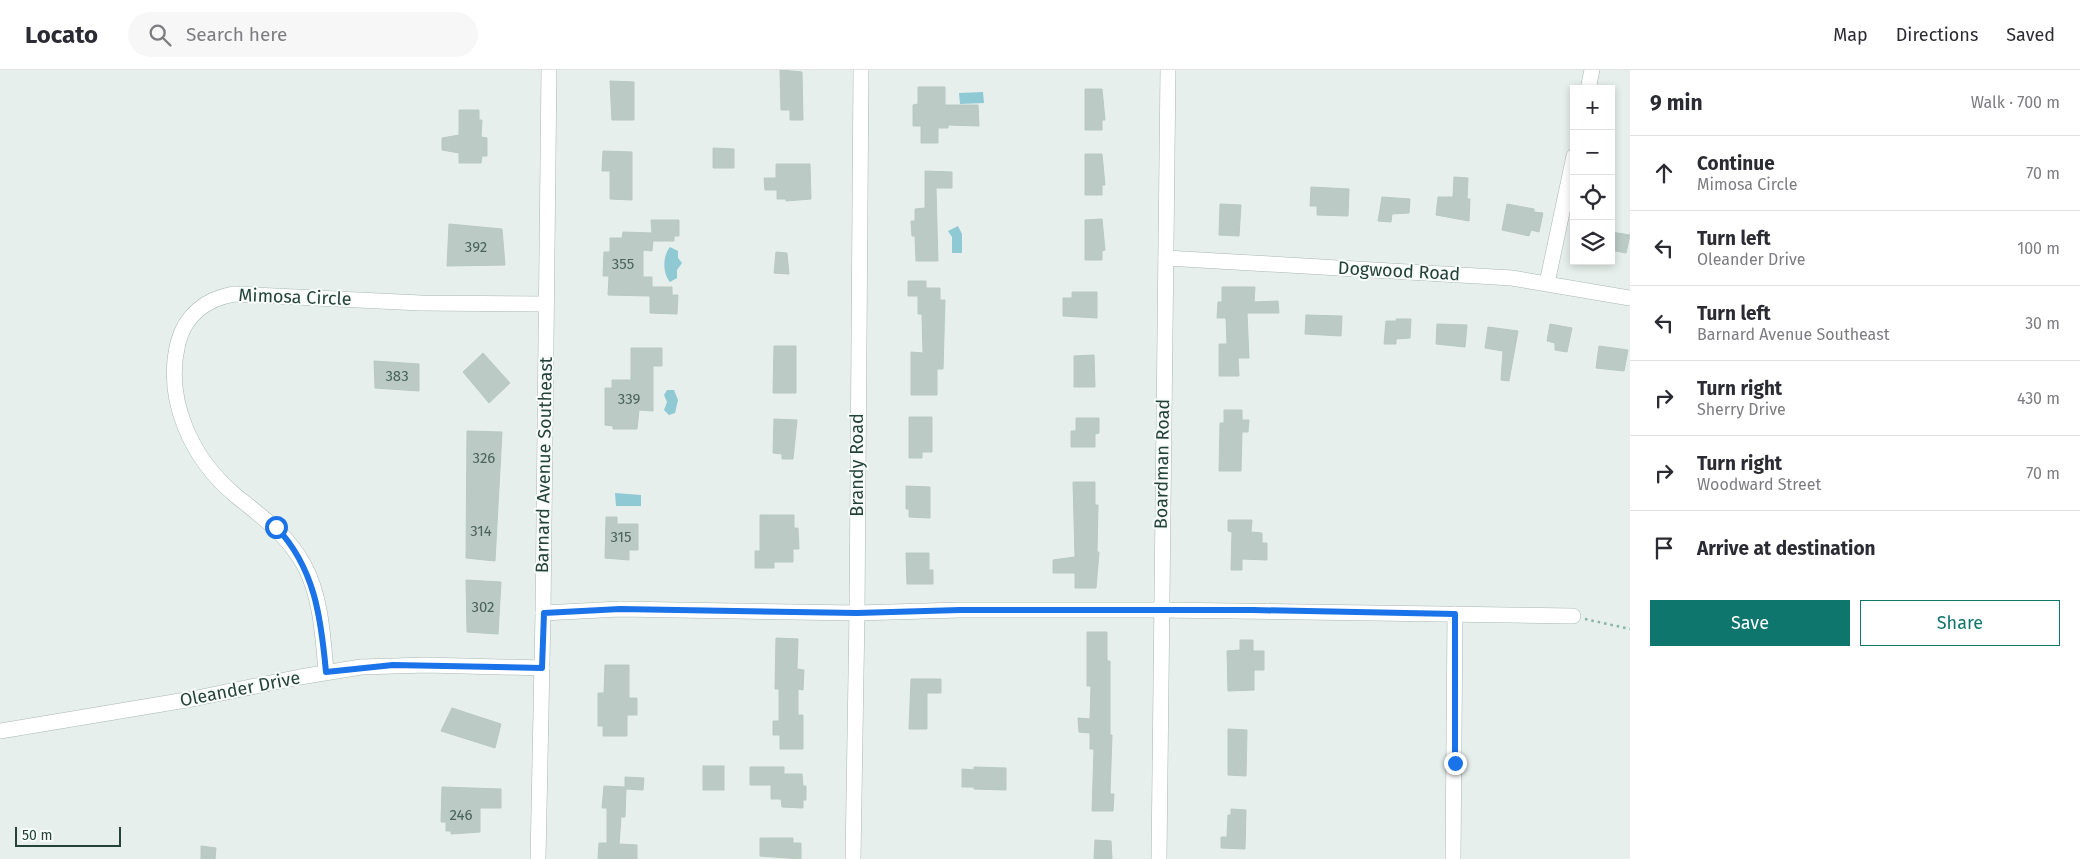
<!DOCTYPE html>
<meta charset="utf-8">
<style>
:root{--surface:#fff;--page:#f7f7f7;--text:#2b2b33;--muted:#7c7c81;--line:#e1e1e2;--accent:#0f766e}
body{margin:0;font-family:"Fira Sans",sans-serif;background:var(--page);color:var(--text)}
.controls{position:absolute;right:15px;top:15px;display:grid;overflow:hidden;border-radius:0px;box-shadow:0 2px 8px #0003}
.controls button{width:45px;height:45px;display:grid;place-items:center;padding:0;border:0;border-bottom:1px solid var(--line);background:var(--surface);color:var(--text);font:25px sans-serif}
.scale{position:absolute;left:15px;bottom:12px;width:106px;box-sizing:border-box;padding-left:5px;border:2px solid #24423a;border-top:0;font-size:14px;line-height:18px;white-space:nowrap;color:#24423a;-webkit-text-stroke:4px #f7fbf9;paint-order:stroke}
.stop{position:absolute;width:15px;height:15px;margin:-11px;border:4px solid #1a73e8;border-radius:50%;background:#fff}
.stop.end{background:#1a73e8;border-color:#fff;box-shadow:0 1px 5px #0008}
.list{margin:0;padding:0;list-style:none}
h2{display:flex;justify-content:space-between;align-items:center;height:65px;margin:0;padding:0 20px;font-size:21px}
h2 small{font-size:16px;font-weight:400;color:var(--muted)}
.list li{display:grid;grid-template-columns:32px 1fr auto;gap:15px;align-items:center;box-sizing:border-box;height:75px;padding:0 20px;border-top:1px solid var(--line)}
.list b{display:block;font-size:19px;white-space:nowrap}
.list p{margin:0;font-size:16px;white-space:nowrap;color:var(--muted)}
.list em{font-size:16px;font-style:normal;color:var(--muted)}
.actions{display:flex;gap:10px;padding:15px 20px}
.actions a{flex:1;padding:11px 0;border:1px solid var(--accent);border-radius:0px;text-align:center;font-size:18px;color:var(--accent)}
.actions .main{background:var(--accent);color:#fff}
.icon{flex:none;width:28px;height:28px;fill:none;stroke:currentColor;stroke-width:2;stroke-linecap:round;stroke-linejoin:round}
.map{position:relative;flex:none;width:1630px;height:789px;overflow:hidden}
header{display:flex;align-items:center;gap:30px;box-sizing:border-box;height:70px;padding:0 25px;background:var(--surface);border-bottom:1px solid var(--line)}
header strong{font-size:24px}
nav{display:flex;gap:28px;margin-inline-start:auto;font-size:18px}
.search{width:350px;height:45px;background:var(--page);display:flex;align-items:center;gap:12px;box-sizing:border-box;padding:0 18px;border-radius:28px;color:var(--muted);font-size:19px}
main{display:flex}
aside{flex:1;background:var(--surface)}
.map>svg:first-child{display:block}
.water{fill:#8ec9d4}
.building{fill:#bbcac4;stroke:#b8c9c2}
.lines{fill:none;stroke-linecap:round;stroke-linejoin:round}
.minor-casing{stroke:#a8b8b2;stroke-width:16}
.tertiary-casing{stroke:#a8b8b2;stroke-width:16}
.path{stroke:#86b3a5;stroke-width:2.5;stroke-dasharray:2.5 4;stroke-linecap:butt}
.minor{stroke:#fff;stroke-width:15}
.tertiary{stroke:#fff;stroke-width:15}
.route{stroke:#1a73e8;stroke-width:6}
.labels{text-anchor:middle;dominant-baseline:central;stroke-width:4;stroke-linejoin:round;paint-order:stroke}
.number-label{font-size:15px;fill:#4a645c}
.street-label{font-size:18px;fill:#24423a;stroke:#f7fbf9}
</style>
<header>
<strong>Locato</strong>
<div class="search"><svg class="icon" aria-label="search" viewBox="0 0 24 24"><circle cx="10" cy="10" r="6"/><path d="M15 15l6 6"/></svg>Search here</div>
<nav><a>Map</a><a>Directions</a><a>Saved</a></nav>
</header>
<main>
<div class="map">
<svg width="1630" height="789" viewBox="0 0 1630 789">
<rect width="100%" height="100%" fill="#e6efeb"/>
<!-- water -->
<g class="water">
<path d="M983,22L984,33L960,34L959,23Z"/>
<path d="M958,156L962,164V183H952V167L948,161Z"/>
<path d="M670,177L678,181V188L682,193L677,200V208L670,212C662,203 663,185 670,177Z"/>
<path d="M667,320H674L678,330L675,343L669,345L664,340L667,332L664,325Z"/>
<path d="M615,423L641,425V436H616Z"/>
</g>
<!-- building -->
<g class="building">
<path d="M780,0L802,2L803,50H790V40H781Z"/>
<path d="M610,11L634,12V50H612Z"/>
<path d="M918,17H945V35H978L979,56L948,55V58H938V73H921V56H913V35L918,34Z"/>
<path d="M1085,19H1102L1105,50H1102V60H1085Z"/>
<path d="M459,40H479V50H482L481,67L487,68V86H482L481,93H459V83L442,80V68L459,65Z"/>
<path d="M713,78L734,79V98H713Z"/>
<path d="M603,81L632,82V130L610,129V101H602Z"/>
<path d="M1085,84H1102L1105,115H1102V125H1085Z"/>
<path d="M776,94H810L811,129L786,131V129H777V120H765L764,108H776Z"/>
<path d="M925,101L952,102V118H936L938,191H916L915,166H912L911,151H915V139L925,138Z"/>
<path d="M1454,107L1468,108L1467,129H1470L1469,151L1436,145L1438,127H1453Z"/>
<path d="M1311,117L1349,119L1348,146L1317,145V136H1310Z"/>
<path d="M1382,127L1410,129L1409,143L1392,144L1391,152L1378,151Z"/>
<path d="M1220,134L1241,135L1239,166L1219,165Z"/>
<path d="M1507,134L1534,139V142L1543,143L1539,162L1531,160L1529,166L1502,160Z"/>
<path d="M1102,149L1105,180L1102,181V190H1085V150Z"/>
<path d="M651,150H679V166H674V171H653L652,181L643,180V207H652V217H672V225H678L677,244L650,243V226L608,225L609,206H603L604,182H610V168H622L623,162L652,163Z"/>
<path d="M449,154L502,159L505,195L447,196Z"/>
<path d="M1611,162L1630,165L1626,183L1611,180Z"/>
<path d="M776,182L787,183L789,204L774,203Z"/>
<path d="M908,211H926V218H940V230H945L943,299H937V325H911V282L923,283L922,244H918V226H908Z"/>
<path d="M1222,217H1255L1254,232L1278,231L1279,243H1247L1249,288H1238L1239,306H1219V274H1227L1226,248H1217L1218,232H1222Z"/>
<path d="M1072,222H1097V248L1063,246V228H1072Z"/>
<path d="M1306,245L1342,246L1341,266L1305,264Z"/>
<path d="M1396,249H1411L1410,268L1396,269V274H1384L1386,251H1397Z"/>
<path d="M1437,254L1467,255L1465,277L1436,274Z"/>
<path d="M1550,254L1572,258L1567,282L1555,280V273L1547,271Z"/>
<path d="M1488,257L1518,261L1509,311L1501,310L1503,281L1485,278Z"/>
<path d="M774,276H796V323H773Z"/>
<path d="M1599,276L1628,280L1624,301L1596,298Z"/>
<path d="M631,278H662V296H653V341L639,340L637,359H613V356L605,355V318H612V310H631Z"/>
<path d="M483,283L510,313L489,333L463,302Z"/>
<path d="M1094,285L1095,317H1074V286Z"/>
<path d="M374,291L419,294V321L375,318Z"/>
<path d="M1224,340H1242V350H1249L1248,362H1242L1241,401H1219L1220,353H1224Z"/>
<path d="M909,347H932V382H922V388H909Z"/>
<path d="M1076,348H1099V363L1095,364V377H1071V361H1076Z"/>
<path d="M774,349L797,350L793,389H782V384L773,383Z"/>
<path d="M467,361L502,362L495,491L466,488Z"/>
<path d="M1073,412H1095V435H1098L1097,482H1099L1096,518H1075V503H1053V490L1075,487Z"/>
<path d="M906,416L930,417V448L909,447V439H906Z"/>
<path d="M760,445H794V458H798L799,479H793V492H774V498H755V481H760Z"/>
<path d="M606,447H617V454H638V480H629V490L605,488Z"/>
<path d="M1228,450H1252L1251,462L1262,463V473H1267V490L1242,489V500H1231L1232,462L1228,461Z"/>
<path d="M906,483H929V500H933V514H907Z"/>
<path d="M466,510L501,512L498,564L467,562Z"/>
<path d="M1087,562H1107V591H1110V665H1112L1110,724H1114L1113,741H1092L1094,679H1090V663L1079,662L1078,648L1090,649L1091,616H1087Z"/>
<path d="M776,568L798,569L797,599L804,600L803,620L798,619V645H803V679H780V665H773V651H779V619H775Z"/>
<path d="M1240,570H1253V581H1264V600H1254V620L1228,621L1227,581L1240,580Z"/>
<path d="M605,595H629V628H637V645H627V666H603V656H598V623H604Z"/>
<path d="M911,609H941V623H927V659H909Z"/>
<path d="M452,638L501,654L495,678L441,661Z"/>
<path d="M1228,659L1247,660L1246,706L1228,705Z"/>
<rect x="703" y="696" width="21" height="24"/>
<path d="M750,697H784V704H802L803,716H806V730H803V738L782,737L781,729H771V715H750Z"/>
<path d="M974,697L1006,698V720L974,719V717H962V699L974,700Z"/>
<path d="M625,707L644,708L643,720L626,719L625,747H621L619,774L637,775V789H598L599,773H607V738H602L604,716L625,717Z"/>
<path d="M442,717L501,719V738H480V762L451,764V761H446V752H441Z"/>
<path d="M1231,739L1246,740L1245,779L1221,778V767H1227L1228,745H1231Z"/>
<path d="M760,768H793V773H801V789L760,786Z"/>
<path d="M1095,770L1111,771L1112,789H1094Z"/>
<path d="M201,776L216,778L215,789H201Z"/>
</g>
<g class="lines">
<!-- minor casing -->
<g class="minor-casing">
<g id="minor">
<path d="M1588,19L1592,0"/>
<path d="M1166,188L1512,208L1630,228"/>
<path d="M1547,213L1574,86"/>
<path d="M543,543L620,539L857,543L960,540H1161L1573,546"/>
<path d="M326,602C323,567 321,526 304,495C287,464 262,447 235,425C192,389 164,330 178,273C185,245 206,229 234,224L421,233L546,234"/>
<path d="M0,661L192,629L300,607L361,597L426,595L542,598"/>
<path d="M538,789L543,543L549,0"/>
<path d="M853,789L857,543L861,0"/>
<path d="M1453,789L1455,544"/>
</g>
</g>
<!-- tertiary casing -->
<g class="tertiary-casing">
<path id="tertiary" d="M1159,789L1168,0"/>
</g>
<!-- path -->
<path class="path" d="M1585,549L1630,559"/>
<!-- minor -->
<use href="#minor" class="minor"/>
<!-- tertiary -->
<use href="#tertiary" class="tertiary"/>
</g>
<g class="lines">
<!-- route -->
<path class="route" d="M276,457C315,498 321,548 326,602L393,595L542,598L544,543L620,539L857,543L960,540H1253L1455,544V693"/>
</g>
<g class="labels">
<!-- number labels -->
<g class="number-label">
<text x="476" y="177">392</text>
<text x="623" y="194">355</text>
<text x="397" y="306">383</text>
<text x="629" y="329">339</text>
<text x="484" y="388">326</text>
<text x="481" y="461">314</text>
<text x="621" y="467">315</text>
<text x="483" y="537">302</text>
<text x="461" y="745">246</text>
</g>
<!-- street labels -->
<g class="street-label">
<text transform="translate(1399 201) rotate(3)">Dogwood Road</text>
<text transform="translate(295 227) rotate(2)">Mimosa Circle</text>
<text transform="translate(1162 394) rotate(-89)">Boardman Road</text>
<text transform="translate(544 395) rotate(-89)">Barnard Avenue Southeast</text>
<text transform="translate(857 395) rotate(-90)">Brandy Road</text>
<text transform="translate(240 619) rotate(-11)">Oleander Drive</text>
</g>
</g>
</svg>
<div class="controls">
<button>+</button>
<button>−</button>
<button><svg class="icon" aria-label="locate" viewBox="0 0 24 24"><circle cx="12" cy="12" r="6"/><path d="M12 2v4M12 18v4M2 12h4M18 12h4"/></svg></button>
<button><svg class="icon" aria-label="layers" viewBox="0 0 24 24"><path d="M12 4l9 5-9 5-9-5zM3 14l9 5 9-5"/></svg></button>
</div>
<div class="scale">50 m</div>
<div class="stop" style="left:276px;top:457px"></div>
<div class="stop end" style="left:1455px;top:693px"></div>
</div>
<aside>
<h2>9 min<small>Walk · 700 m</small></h2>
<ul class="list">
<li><svg class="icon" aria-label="ahead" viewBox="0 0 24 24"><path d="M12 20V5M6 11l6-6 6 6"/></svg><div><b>Continue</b><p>Mimosa Circle</p></div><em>70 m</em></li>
<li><svg class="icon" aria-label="left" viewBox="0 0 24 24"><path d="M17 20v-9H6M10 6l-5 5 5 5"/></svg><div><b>Turn left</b><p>Oleander Drive</p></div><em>100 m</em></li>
<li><svg class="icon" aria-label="left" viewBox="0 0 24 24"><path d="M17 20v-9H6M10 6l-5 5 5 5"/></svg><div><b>Turn left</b><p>Barnard Avenue Southeast</p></div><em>30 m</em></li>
<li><svg class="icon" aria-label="right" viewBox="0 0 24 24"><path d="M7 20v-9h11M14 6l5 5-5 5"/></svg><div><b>Turn right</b><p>Sherry Drive</p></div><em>430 m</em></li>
<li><svg class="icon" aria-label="right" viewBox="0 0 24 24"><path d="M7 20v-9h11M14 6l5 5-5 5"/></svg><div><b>Turn right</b><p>Woodward Street</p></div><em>70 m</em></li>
<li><svg class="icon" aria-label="arrive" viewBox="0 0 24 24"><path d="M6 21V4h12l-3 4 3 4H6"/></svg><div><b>Arrive at destination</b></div></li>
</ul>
<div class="actions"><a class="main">Save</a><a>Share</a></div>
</aside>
</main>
